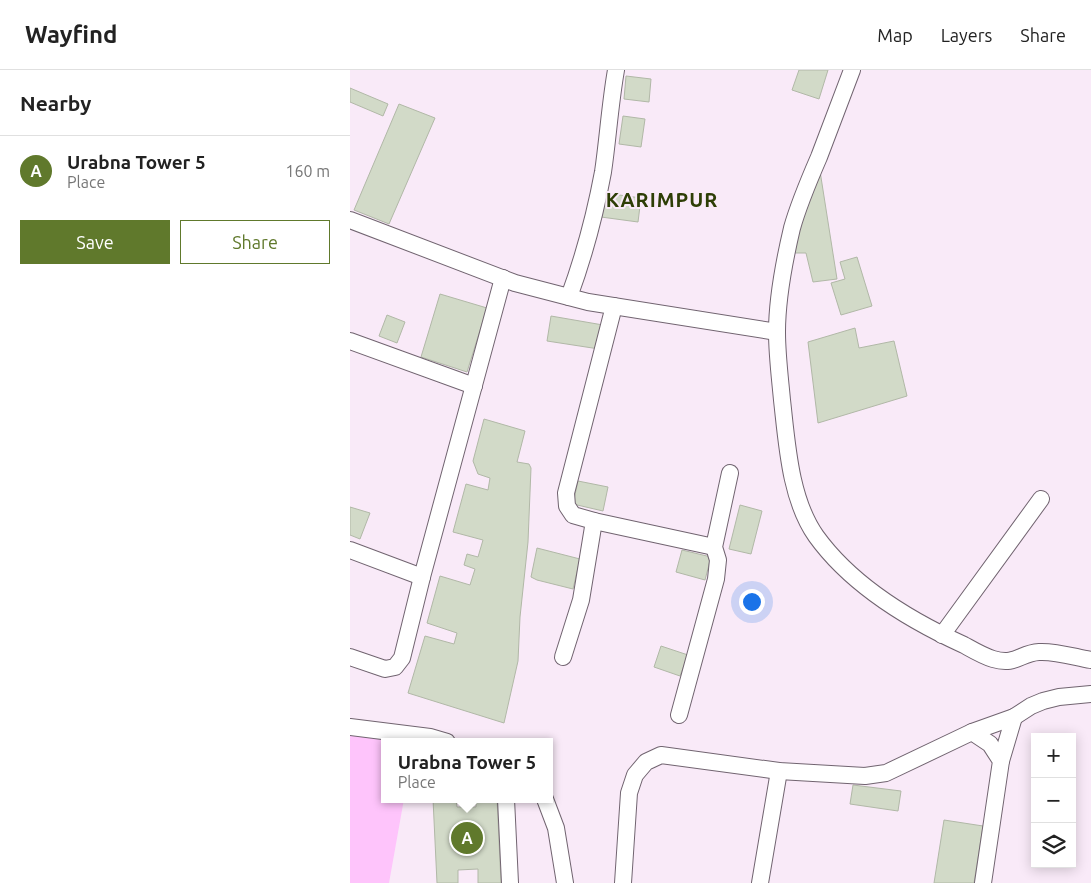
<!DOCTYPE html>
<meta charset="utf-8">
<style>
:root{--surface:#fff;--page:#f6f6f6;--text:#222;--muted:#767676;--line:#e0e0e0;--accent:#60792c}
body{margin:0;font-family:Ubuntu,sans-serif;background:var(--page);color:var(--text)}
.controls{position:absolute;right:15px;bottom:15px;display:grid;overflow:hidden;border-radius:0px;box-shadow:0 2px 12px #0003}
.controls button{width:45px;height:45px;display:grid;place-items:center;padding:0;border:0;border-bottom:1px solid var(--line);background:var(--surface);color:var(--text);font:25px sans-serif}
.you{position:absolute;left:401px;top:531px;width:18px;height:18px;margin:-12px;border:4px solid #fff;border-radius:50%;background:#1a73e8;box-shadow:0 0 0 8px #1a73e833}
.badge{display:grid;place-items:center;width:32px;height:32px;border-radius:50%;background:var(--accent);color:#fff;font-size:16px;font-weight:700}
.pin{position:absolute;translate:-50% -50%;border:2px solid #fff;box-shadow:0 1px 5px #0006}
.popup{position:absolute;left:31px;top:668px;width:172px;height:65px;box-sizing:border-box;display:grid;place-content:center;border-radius:0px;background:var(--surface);filter:drop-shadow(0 1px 4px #0005);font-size:16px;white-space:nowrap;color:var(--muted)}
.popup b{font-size:19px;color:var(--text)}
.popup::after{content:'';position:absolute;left:50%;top:100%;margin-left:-10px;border:10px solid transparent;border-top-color:var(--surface)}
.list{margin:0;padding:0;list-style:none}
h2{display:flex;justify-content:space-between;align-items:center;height:65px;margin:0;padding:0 20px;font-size:21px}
h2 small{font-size:16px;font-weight:400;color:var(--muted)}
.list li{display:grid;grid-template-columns:32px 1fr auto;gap:15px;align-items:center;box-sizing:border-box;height:70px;padding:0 20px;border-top:1px solid var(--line)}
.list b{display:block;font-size:19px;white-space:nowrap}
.list p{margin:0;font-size:16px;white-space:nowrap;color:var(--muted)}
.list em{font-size:16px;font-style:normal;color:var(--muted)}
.actions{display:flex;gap:10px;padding:15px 20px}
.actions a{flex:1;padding:11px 0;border:1px solid var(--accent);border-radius:0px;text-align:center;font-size:18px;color:var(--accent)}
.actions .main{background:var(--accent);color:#fff}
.icon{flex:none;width:28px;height:28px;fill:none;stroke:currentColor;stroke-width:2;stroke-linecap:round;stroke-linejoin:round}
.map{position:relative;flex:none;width:741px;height:813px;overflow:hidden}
header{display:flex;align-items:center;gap:30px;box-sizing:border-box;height:70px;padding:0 25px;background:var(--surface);border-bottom:1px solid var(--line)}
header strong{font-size:24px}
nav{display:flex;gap:28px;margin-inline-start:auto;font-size:18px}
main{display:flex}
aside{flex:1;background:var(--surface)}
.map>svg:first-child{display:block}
.green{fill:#fec4fb}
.building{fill:#d2dac8;stroke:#b1b8a7}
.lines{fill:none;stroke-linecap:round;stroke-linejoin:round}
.minor-casing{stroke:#716470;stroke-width:18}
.minor{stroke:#fff;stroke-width:16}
.labels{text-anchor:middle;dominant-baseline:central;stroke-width:4;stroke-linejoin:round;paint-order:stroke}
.district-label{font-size:20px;font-weight:bold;letter-spacing:1px;fill:#2e3e06;stroke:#f9eaf8}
</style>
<header>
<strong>Wayfind</strong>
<nav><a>Map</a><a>Layers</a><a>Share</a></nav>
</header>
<main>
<aside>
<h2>Nearby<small></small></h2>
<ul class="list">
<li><span class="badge">A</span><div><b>Urabna Tower 5</b><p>Place</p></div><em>160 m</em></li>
</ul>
<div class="actions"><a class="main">Save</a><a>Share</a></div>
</aside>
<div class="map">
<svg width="741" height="813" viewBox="0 0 741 813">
<rect width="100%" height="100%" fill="#f9eaf8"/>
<!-- green -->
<path class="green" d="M0,665L52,672H34V729H54L39,813H0Z"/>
<!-- building -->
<g class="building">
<path d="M449,0H478L469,29L442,20Z"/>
<path d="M276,6L301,9L299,32L274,29Z"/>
<path d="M0,18L38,34L33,46L0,32Z"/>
<path d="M49,34L85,48L39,154L4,140Z"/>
<path d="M273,46L295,49L291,77L269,74Z"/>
<path d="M470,101L487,209L463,212L456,183H443L464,102Z"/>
<path d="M255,123L291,128L288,152L251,147Z"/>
<path d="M507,187L522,236L491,245L481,213L495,209L490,192Z"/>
<path d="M90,224L137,238L117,302L71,287Z"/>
<path d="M37,245L55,252L47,273L29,266Z"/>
<path d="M201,246L253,255L249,279L197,271Z"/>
<path d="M505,258L509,278L544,271L557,326L468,353L458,272Z"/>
<path d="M134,349L175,361L167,392L179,394L181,398L178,472L170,547L168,591L154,653L58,623L75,566L104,574L107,563L77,553L90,506L120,515L125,499L114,495L117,484L128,487L133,470L103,462L116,414L138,420L140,408L128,404L123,391Z"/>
<path d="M228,411L258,417L253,441L223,434Z"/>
<path d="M390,435L412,441L401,484L379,479Z"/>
<path d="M0,437L20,443L10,469L0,465Z"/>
<path d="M187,478L230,489L223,519L187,510L181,507Z"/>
<path d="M332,480L361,487L355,510L326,502Z"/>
<path d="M311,576L338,585L330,606L304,597Z"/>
<path d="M503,715L551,721L548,741L500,734Z"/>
<path d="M83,729H106L107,737H126V729H147L151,813H128V799L108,800V813H87Z"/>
<path d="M594,750L633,756L624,813H584Z"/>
</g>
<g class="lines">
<!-- minor casing -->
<g class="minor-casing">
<g id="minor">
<path d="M502,0C491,29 480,58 469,87C459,110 449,133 442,158C434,192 427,227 427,262C427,285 430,308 432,330C437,374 440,429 466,466C502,516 559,550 614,575C623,580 633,586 643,589C666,596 670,583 689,582C706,581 724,587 741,590"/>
<path d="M0,150L165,213L238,232L427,262"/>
<path d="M219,227C234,186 245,145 253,102C258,68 260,34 266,0"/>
<path d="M264,236L216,423L217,436L223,445L244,451L364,477"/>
<path d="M0,271L124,316"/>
<path d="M0,480L72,507"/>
<path d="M592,565L691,429"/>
<path d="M0,587L35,599L45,597L52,588L72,507L153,208"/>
<path d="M213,587L231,530L244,451"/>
<path d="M329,645L366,509L368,490L364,477L380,403"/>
<path d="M0,657L80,667L97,672"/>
<path d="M622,662L664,647L681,636L693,631L709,627L741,624"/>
<path d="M651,691L664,647"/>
<path d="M156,729L160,813"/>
<path d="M195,729L206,758L215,813"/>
<path d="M273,813L279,723L285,705L296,692L311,685L429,701L515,706L536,703L622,662L640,674L651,691L633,813"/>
<path d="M410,813L429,701"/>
</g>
</g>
<!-- minor -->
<use href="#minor" class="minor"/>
</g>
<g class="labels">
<!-- district labels -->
<g class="district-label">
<text x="312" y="129">KARIMPUR</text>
</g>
</g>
</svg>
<div class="controls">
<button>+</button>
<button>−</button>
<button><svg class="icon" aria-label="layers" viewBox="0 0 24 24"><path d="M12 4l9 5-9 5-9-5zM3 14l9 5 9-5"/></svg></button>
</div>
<div class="you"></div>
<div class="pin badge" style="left:117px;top:768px">A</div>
<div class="popup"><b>Urabna Tower 5</b>Place</div>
</div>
</main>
